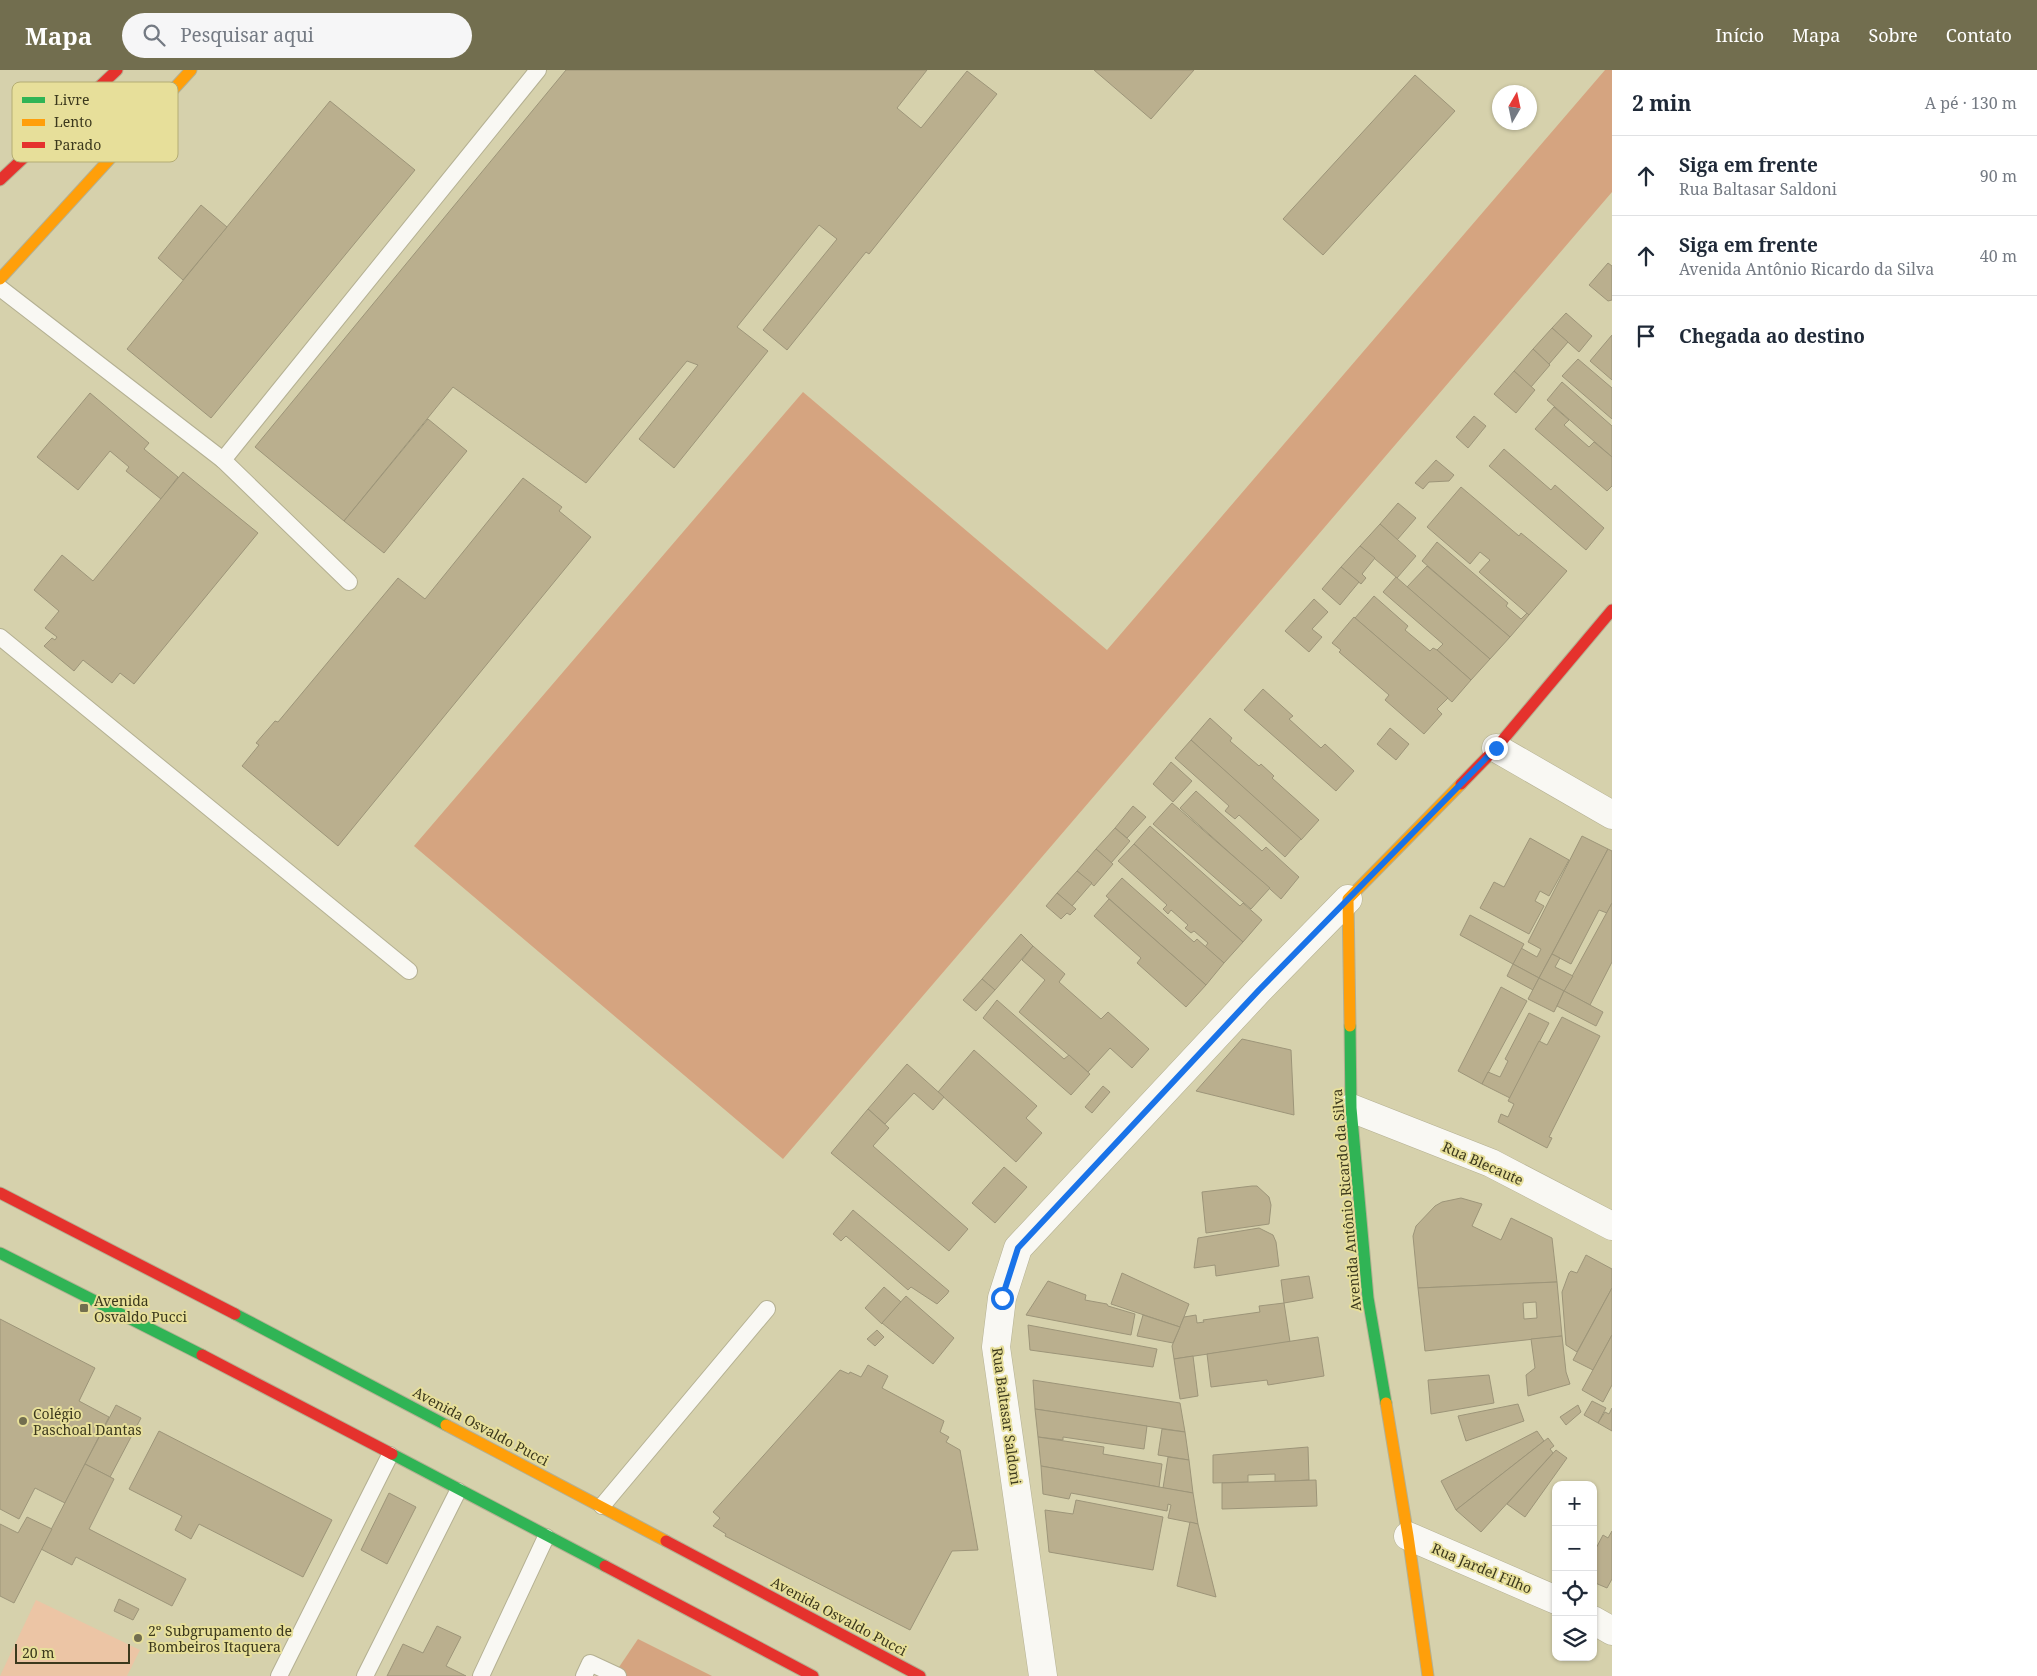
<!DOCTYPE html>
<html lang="pt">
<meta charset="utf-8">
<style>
:root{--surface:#fff;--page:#f6f6f7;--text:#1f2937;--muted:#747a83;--line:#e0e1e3;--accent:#726e4f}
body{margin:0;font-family:"Noto Serif",serif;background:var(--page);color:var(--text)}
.controls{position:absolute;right:15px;bottom:15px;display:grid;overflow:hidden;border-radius:10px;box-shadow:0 1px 4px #0004}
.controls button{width:45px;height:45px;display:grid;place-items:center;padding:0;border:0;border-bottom:1px solid var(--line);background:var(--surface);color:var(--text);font:25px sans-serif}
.compass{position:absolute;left:1492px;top:15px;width:45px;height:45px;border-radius:50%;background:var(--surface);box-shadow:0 1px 4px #0004;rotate:9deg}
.scale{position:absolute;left:15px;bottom:12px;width:115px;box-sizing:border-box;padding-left:5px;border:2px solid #3c391d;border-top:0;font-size:14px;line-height:18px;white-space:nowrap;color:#3c391d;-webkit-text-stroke:4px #e7df9a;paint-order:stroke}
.stop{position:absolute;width:15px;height:15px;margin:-11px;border:4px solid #1a73e8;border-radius:50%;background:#fff}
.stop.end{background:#1a73e8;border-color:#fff;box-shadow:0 1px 5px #0008}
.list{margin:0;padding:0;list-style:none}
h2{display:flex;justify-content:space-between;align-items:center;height:65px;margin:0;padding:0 20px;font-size:21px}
h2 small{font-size:16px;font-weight:400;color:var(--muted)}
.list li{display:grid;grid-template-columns:32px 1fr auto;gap:15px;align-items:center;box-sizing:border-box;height:80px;padding:0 20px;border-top:1px solid var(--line)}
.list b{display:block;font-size:19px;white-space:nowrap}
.list p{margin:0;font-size:16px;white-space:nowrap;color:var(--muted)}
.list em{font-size:16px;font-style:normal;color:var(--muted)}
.icon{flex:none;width:28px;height:28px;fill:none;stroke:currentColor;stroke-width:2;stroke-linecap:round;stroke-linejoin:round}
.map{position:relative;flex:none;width:1612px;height:1606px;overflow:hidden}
header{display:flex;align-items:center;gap:30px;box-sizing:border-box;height:70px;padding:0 25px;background:var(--accent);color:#fff}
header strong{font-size:24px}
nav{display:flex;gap:28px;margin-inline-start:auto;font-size:18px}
.search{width:350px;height:45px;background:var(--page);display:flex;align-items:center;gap:12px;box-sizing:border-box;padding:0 18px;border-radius:28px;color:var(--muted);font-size:19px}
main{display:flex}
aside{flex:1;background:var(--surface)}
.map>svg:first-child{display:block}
.green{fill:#ecc5a5}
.forest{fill:#d5a480}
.building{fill:#baaf8e;stroke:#9d9579;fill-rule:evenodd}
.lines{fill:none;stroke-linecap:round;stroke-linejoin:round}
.lane-casing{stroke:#b4b092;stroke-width:18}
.street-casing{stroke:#b4b092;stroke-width:29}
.fast-casing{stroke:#b4b092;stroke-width:13}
.slow-casing{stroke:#b4b092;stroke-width:13}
.jam-casing{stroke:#b4b092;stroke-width:13}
.lane{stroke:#f9f8f3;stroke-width:16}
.street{stroke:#f9f8f3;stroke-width:28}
.fast{stroke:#30b455;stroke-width:11}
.slow{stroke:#ff9f0a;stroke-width:11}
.jam{stroke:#e5322d;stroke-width:11}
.route{stroke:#1a73e8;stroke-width:6}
.poi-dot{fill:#726e4f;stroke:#e7df9a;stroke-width:2}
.labels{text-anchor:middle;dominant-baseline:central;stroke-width:4;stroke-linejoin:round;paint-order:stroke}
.street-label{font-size:14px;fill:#3c391d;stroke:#e7df9a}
.poi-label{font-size:14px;fill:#3c391d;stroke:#e7df9a;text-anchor:start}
.key{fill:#e7df9a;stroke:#b4ad74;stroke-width:1}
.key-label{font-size:14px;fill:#3c391d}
</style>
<header>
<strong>Mapa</strong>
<div class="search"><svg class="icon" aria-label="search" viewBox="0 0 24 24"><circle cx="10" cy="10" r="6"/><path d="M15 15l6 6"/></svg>Pesquisar aqui</div>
<nav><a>Início</a><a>Mapa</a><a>Sobre</a><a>Contato</a></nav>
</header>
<main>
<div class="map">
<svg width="1612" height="1606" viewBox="0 0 1612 1606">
<rect width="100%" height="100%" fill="#d6d1ac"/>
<!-- green -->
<path class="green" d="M36,1530L140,1580L127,1606H0Z"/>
<!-- forest -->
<g class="forest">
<path d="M1605,0H1612V122L783,1089L414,776L803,322L1107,580Z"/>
<path d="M638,1569L712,1606H613Z"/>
</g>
<!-- building -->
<g class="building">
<path d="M566,0H927L897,38L921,58L967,1L997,24L869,184L866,182L787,280L763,260L837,169L819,155L737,257L768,281L674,398L639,369L698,295L687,291L586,413L453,317L344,451L255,377Z"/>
<path d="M1094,0H1194L1151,49Z"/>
<path d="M1415,5L1455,41L1323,185L1283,149Z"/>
<path d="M330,31L415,100L211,348L127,279Z"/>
<path d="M201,135L227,157L183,210L158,188Z"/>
<path d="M1608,193L1612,196V230L1608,231L1589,215Z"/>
<path d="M1566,243L1592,266L1579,282L1552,258Z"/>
<path d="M1552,258L1568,272L1549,294L1533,279Z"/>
<path d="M1612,265V310L1590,291Z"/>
<path d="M1533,279L1550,295L1531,317L1514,301Z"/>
<path d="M1578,289L1612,318V349L1562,306Z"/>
<path d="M1514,301L1535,320L1516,343L1494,324Z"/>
<path d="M1562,312L1612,356V387L1547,330Z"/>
<path d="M90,323L149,373L144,379L178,407L161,429L126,401L129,397L110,381L78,420L37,387Z"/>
<path d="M1554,337L1569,350L1564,355L1589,377L1594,372L1612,387V416L1607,421L1535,359Z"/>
<path d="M1474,346L1486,356L1468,378L1456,367Z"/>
<path d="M428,349L467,381L384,483L344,451Z"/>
<path d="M1504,379L1551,420L1555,415L1604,458L1586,480L1489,396Z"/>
<path d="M1436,390L1454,405L1449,411L1429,412L1423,419L1415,413Z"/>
<path d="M183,402L258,463L134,614L120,603L112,613L83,590L74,601L44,576L52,568L55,570L57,567L45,558L59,541L34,520L62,485L93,511Z"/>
<path d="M523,408L562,437L559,441L591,467L338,776L242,696L259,675L256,673L275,651L278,652L398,508L425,529Z"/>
<path d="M1461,417L1519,466L1521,463L1567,501L1529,545L1479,502L1490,490L1480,482L1470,494L1427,457Z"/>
<path d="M1398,433L1416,448L1397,470L1380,454Z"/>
<path d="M1380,454L1416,486L1397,508L1360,476Z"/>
<path d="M1437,472L1508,533L1506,536L1521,549L1527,543L1529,545L1510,567L1422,491Z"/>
<path d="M1360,476L1375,488L1362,504L1366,508L1361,514L1341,497Z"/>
<path d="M1427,496L1510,567L1490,589L1407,517Z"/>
<path d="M1341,497L1359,512L1340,535L1322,519Z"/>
<path d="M1396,507L1490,589L1471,610L1437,580L1443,574L1383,522Z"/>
<path d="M1374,526L1408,556L1405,560L1430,581L1433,578L1437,580L1471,610L1452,632L1355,548Z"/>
<path d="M1314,529L1328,542L1312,559L1322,567L1309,582L1285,561Z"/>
<path d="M1354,547L1448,628L1437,639L1442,644L1424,664L1385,630L1389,625L1339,582L1341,580L1332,573Z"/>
<path d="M1263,619L1293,646L1289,649L1321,678L1325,674L1354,701L1336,721L1244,640Z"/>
<path d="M1210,648L1232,668L1230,671L1259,696L1261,694L1274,706L1272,708L1319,750L1301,770L1191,670Z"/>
<path d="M1390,658L1409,674L1396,690L1377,674Z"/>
<path d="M1191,670L1301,769L1285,787L1239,745L1235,749L1225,741L1229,736L1175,688Z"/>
<path d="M1171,692L1192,711L1173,732L1153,714Z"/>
<path d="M1196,721L1262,781L1266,777L1299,807L1281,829L1180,738Z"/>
<path d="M1172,733L1270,818L1251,839L1153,754Z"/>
<path d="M1133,736L1146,747L1127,768L1115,758Z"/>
<path d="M1150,756L1240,836L1243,833L1262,850L1243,872L1134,774Z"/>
<path d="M1115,758L1130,771L1111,793L1096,779Z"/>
<path d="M1582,766L1608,779L1539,908L1513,894L1521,878L1537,887L1541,879L1528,872Z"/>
<path d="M1530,768L1569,790L1549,826L1540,821L1535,831L1544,836L1529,864L1480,838L1494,812L1504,817Z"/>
<path d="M1134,774L1243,872L1224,893L1205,877L1208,873L1194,861L1191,863L1185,858L1188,855L1171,840L1168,844L1163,839L1167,835L1118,791Z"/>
<path d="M1096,779L1113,794L1094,816L1077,801Z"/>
<path d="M1608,779L1612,781V833L1607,843L1599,840L1571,894L1552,884Z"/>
<path d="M1077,801L1092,813L1072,836L1057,823Z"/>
<path d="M1122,808L1194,872L1197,869L1224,893L1206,915L1106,826Z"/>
<path d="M1057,823L1076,839L1070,845L1067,843L1061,849L1046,836Z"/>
<path d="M1109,829L1206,915L1186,937L1137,893L1141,888L1094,846Z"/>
<path d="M1612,833V892L1590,935L1564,921Z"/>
<path d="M1470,845L1524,874L1513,894L1460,865Z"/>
<path d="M1021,864L1033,876L995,920L982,909Z"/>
<path d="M1033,876L1065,904L1059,912L1101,949L1108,942L1149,979L1132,998L1110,978L1088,1002L1019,942L1045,910L1022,890Z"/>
<path d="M1552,884L1560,888L1555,897L1573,906L1564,921L1539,908Z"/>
<path d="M1513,894L1539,908L1533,920L1507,906Z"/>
<path d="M1539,908L1564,921L1554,942L1528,929Z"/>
<path d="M982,909L995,920L976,941L963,930Z"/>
<path d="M1501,917L1527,931L1482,1014L1458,1001Z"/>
<path d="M1564,921L1603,942L1596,956L1557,936Z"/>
<path d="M997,930L1064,989L1069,985L1090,1004L1071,1025L983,948Z"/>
<path d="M1529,943L1549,953L1510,1028L1482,1014L1488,1002L1500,1007L1508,991L1505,989Z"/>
<path d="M1562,947L1600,966L1549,1067L1552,1068L1547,1078L1498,1052L1501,1044L1508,1047L1514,1034L1508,1031L1539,971L1547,975Z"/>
<path d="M1242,969L1291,980L1294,1045L1196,1021Z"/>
<path d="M974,980L1037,1036L1026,1048L1042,1063L1016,1092L938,1022Z"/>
<path d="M907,994L944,1027L933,1040L914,1023L885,1054L868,1039Z"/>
<path d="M1103,1016L1110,1022L1092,1043L1085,1037Z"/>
<path d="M868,1039L889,1058L873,1076L968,1159L949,1181L831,1083Z"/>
<path d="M1004,1097L1027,1117L995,1153L972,1133Z"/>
<path d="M1252,1116H1257L1269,1127L1271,1135L1269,1154L1206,1163L1202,1122Z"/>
<path d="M1461,1128L1482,1134L1472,1156L1501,1170L1511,1148L1552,1168L1557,1212L1418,1218L1413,1166L1416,1156L1435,1136L1442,1132Z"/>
<path d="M853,1140L949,1221L947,1224L937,1234L911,1217L908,1220L846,1166L841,1171L833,1164Z"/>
<path d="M1259,1158L1273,1165L1276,1172L1279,1196L1216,1206L1215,1195L1194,1198L1198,1168Z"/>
<path d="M1586,1185L1612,1199V1218L1577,1282L1566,1275L1562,1222L1569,1203L1571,1201L1577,1203Z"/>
<path d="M1122,1203L1189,1234L1180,1257L1111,1234Z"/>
<path d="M1309,1206L1313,1228L1284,1233L1281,1210Z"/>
<path d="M1048,1211L1086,1225L1085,1230L1107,1234L1108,1236L1135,1244L1131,1265L1026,1245Z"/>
<path d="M1557,1212L1562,1266L1425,1281L1418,1218ZM1536,1232L1537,1248L1524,1249L1523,1233Z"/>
<path d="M884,1217L901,1232L882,1254L865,1238Z"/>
<path d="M1612,1218V1265L1593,1300L1573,1290Z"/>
<path d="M906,1226L954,1268L933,1294L882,1253Z"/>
<path d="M1284,1233L1290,1272L1174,1289L1172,1276L1184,1247L1196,1245L1197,1253L1204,1252L1203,1250L1260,1242L1259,1236Z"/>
<path d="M1143,1245L1180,1257L1173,1273L1137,1266Z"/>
<path d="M0,1249L95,1298L79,1331L109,1347L65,1433L35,1418L19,1449L0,1439Z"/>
<path d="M1028,1255L1157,1279L1153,1297L1030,1280Z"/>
<path d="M877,1260L884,1267L875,1276L867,1269Z"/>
<path d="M1612,1265V1315L1603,1332L1582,1320Z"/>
<path d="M1562,1266L1566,1302L1570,1314L1528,1326L1526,1305L1535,1298L1531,1269Z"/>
<path d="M1318,1267L1324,1306L1268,1315L1267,1310L1211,1317L1207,1284Z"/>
<path d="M1193,1286L1198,1326L1180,1329L1174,1289Z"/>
<path d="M868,1295L888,1306L882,1318L944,1351L940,1362L949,1367L946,1372L960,1380L978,1480L952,1481L910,1560L725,1466L726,1464L713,1456L720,1448L713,1442L840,1300L849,1304L850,1302L861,1307Z"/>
<path d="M1489,1305L1494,1333L1431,1344L1428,1310Z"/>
<path d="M1033,1310L1180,1333L1185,1362L1035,1339Z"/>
<path d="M1592,1331L1606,1338L1598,1353L1584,1345Z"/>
<path d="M1518,1334L1524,1351L1466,1371L1458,1346Z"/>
<path d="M116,1335L141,1348L110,1407L85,1394Z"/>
<path d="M1578,1335L1581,1342L1566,1355L1560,1347Z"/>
<path d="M1612,1338V1361L1598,1353L1605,1342L1609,1344Z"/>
<path d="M1035,1339L1147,1356L1144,1379L1063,1367V1370L1038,1367Z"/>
<path d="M1162,1359L1185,1362L1189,1390L1158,1385Z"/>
<path d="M159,1361L332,1450L303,1507L199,1454L191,1469L175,1460L182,1446L129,1419Z"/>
<path d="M1537,1361L1544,1371L1456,1440L1441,1411Z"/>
<path d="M1038,1367L1104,1377L1103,1384L1162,1394L1159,1417L1041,1396Z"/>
<path d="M1548,1368L1554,1376L1550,1379L1553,1383L1481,1462L1456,1440Z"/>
<path d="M1308,1377L1309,1410L1275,1412V1404L1248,1405V1412L1213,1413V1385Z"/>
<path d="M1556,1380L1567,1388L1525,1447L1507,1434Z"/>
<path d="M1168,1387L1189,1390L1193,1423L1163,1418Z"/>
<path d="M85,1394L114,1409L89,1459L186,1509L172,1536L76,1487L72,1495L41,1479Z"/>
<path d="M1041,1396L1193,1423L1198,1454L1168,1448L1171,1435L1168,1434L1167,1441L1071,1423L1069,1429L1043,1424Z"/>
<path d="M1316,1410L1317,1436L1222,1439V1413Z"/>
<path d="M389,1423L416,1437L387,1494L361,1480Z"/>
<path d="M1076,1430L1163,1447L1153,1500L1049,1482L1045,1440L1073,1444Z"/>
<path d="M27,1447L52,1459L14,1533L0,1526V1454L18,1463Z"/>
<path d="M1190,1452L1198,1454L1216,1527L1177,1516Z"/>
<path d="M1612,1461V1509L1607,1518L1593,1512V1484L1603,1465L1608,1468Z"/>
<path d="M119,1529L139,1539L133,1550L114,1541Z"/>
<path d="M437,1556L461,1567L446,1596L466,1606H387L403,1574L423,1583Z"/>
</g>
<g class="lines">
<!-- lane casing -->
<g class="lane-casing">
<g id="lane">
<path d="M0,218L223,390L538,0"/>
<path d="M223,390L349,512"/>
<path d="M0,567L409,901"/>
<path d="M602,1436L767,1239"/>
<path d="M279,1606L390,1385"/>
<path d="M365,1606L458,1421"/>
<path d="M481,1606L546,1467"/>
<path d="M584,1606L590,1593L618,1606"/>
</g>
</g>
<!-- street casing -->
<g class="street-casing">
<g id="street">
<path d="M1496,678L1612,745"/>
<path d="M1351,1038L1491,1093L1612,1156"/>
<path d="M1408,1466L1556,1530"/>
<path d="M1593,1550L1612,1561"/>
<path d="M1043,1606L996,1277L1002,1228L1018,1178L1259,920L1348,829"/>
</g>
</g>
<!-- fast casing -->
<g class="fast-casing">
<g id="fast">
<path d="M1350,956L1351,1038L1368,1228L1386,1333"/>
<path d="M0,1183L202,1285"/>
<path d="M235,1244L446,1355"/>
<path d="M392,1384L605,1496"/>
</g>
</g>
<!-- slow casing -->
<g class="slow-casing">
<g id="slow">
<path d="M0,209L191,0"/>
<path d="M1350,956L1348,829L1461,714"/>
<path d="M1386,1333L1408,1466L1428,1606"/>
<path d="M446,1355L666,1471"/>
</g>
</g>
<!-- jam casing -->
<g class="jam-casing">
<g id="jam">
<path d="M0,110L117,0"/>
<path d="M1461,714L1496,678L1612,540"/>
<path d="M0,1123L235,1244"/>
<path d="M202,1285L392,1384"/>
<path d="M666,1471L920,1606"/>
<path d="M605,1496L813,1606"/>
</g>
</g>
<!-- lane -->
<use href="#lane" class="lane"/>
<!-- street -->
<use href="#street" class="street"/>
<!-- fast -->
<use href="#fast" class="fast"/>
<!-- slow -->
<use href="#slow" class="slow"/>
<!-- jam -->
<use href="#jam" class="jam"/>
</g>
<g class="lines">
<!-- route -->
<path class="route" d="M1002,1228L1018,1178L1259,920L1496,678"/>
</g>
<!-- markers -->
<g class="poi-dot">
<rect x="79" y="1233" width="10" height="10" rx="2.5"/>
<circle cx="23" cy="1351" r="5"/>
<circle cx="138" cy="1568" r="5"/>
</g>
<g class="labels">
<!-- street labels -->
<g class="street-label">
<text transform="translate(1483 1093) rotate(24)">Rua Blecaute</text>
<text transform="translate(1346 1130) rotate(-95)">Avenida Antônio Ricardo da Silva</text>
<text transform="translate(1007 1346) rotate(82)">Rua Baltasar Saldoni</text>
<text transform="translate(481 1356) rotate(28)">Avenida Osvaldo Pucci</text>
<text transform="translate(1482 1498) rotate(23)">Rua Jardel Filho</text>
<text transform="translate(839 1546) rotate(28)">Avenida Osvaldo Pucci</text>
</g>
<!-- poi labels -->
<g class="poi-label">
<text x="94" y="1230">Avenida<tspan x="94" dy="16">Osvaldo Pucci</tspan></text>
<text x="33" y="1343">Colégio<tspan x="33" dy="16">Paschoal Dantas</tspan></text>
<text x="148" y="1560">2º Subgrupamento de<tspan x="148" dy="16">Bombeiros Itaquera</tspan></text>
</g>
</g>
<!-- legend -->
<rect x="12" y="12" width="166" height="80" rx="8" class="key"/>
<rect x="22" y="27" width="23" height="6" fill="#30b455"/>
<rect x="22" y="49" width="23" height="7" fill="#ff9f0a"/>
<rect x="22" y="72" width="23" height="6" fill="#e5322d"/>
<g class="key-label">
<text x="54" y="35">Livre</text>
<text x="54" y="57">Lento</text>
<text x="54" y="80">Parado</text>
</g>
</svg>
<div class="controls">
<button>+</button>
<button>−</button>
<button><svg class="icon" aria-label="locate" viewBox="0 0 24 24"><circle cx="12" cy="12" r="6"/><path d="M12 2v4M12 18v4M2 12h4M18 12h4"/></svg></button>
<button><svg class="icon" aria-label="layers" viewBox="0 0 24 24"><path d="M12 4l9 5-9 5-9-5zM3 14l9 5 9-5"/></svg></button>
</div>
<svg class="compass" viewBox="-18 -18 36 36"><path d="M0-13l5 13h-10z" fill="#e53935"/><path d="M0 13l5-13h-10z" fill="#747a83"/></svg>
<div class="scale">20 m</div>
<div class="stop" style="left:1002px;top:1228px"></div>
<div class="stop end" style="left:1496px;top:678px"></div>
</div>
<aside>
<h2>2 min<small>A pé · 130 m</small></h2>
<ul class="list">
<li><svg class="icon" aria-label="ahead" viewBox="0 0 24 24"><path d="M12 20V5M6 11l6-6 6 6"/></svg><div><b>Siga em frente</b><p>Rua Baltasar Saldoni</p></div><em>90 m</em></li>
<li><svg class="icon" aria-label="ahead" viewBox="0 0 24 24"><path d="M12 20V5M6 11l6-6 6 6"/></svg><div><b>Siga em frente</b><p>Avenida Antônio Ricardo da Silva</p></div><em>40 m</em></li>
<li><svg class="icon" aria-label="arrive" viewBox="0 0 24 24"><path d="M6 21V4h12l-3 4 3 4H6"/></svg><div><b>Chegada ao destino</b></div></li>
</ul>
</aside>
</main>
